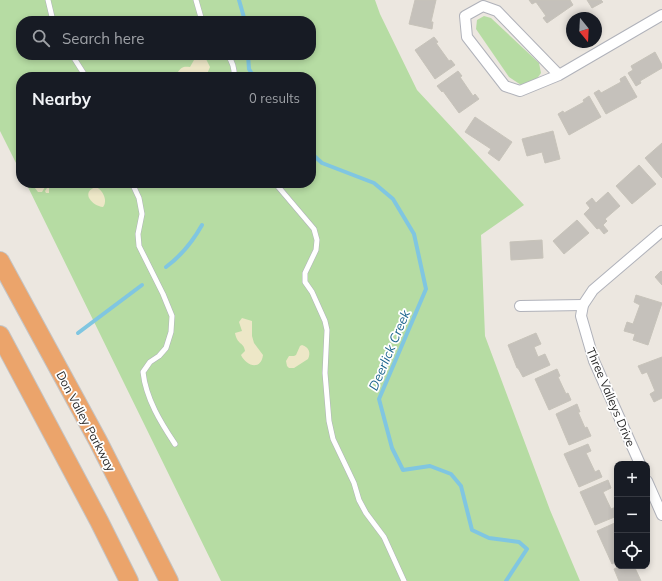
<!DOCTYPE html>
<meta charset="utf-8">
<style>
:root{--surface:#171b24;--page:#242831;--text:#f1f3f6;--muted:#9ea1a6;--line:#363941}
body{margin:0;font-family:Mulish,sans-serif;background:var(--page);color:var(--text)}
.controls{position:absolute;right:12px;bottom:12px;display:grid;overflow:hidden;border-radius:8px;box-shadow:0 2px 6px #0003}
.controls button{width:36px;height:36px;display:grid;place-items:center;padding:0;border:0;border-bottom:1px solid var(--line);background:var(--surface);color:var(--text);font:20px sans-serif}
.compass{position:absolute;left:566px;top:12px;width:36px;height:36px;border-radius:50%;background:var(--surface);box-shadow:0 2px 6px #0003;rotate:162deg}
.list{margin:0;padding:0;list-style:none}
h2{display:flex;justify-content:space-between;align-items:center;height:52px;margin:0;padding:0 16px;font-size:17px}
h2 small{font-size:13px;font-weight:400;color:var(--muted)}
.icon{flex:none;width:22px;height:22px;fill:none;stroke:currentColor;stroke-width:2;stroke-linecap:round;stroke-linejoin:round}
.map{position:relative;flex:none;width:662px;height:581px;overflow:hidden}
.search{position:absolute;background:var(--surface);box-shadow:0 2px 6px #0003;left:16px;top:16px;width:300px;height:44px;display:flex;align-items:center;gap:10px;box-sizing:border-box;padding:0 14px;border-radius:16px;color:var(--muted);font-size:15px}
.panel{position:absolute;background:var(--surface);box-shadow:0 2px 6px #0003;left:16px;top:72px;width:300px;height:116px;border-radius:16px}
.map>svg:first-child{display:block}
.green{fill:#b6dca3;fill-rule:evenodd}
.sand{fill:#ede7c7}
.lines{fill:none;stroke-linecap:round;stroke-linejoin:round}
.stream{stroke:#80c6e1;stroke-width:4}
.building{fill:#c5c1bb;stroke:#c7c3ba}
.lane-casing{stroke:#b0b2ba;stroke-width:6}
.street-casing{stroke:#b0b2ba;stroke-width:12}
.highway-casing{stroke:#c4c4c4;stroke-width:20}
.path{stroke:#c4c4c4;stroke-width:2.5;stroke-dasharray:3 2;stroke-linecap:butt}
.lane{stroke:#fff;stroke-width:5}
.street{stroke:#fff;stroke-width:10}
.highway{stroke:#eba46b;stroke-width:18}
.labels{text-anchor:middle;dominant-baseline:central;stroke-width:3.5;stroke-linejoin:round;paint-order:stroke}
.street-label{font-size:12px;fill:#2c2c2c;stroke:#fff}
.water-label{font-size:13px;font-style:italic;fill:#1e668e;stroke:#fff}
</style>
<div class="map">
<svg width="662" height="581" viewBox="0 0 662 581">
<rect width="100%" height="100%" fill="#ece7e0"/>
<!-- green -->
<g class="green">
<path d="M0,0H375L380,14L417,90L524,205L481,235L485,336L550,510L580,581H221L26,183H311V77H21V173L0,131ZM21,21H311V55H21Z"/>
<path d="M484,16L491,18L539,63L541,73L536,80L521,85L509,77L476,29L477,20Z"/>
</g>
<!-- sand -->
<g class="sand">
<path d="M199,56L206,59L210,67L207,74L201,77H179L178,72C181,67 184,66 190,67L194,60Z"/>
<path d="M35,183H49V193H46L45,191L47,188L45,187L42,192H38L35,188Z"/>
<path d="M96,187C103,190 108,201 103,207C92,206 80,192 96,187Z"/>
<path d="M242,318L252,321V336L254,343L263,355C261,371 246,366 241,355L245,351C244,342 237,345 235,333L242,331L239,322Z"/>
<path d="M302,345C309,347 311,353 308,359L294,368H289L287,366L286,361L289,356H294L296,355L300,346Z"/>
</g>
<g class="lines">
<!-- stream -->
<g class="stream">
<path d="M239,0L245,21"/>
<path d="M248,55L249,69L254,77"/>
<path d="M311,153L322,163L374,183L393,199L414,234L426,289L379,399L392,448L403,470L430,466L451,474L461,486L472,530L489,538L519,542L527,549L506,581"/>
<path d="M166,267C181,256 193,241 202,225"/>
<path d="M78,333L142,285"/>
</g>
</g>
<!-- building -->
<g class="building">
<path d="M415,0H436L431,22H433L432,29L409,24Z"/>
<path d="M529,0H570L573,5L547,23L543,18L546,16L536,2L532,4Z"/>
<path d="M587,0H601L603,2L592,8Z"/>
<path d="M434,37L438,42L436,43L449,61L451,60L455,65L435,79L415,50Z"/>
<path d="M655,52L662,65V68L640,81L641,83L636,86L628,73L633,70L631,66Z"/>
<path d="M458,71L462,76L460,77L473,96L475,94L479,99L459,113L443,91L442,92L437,86Z"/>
<path d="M625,76L637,97L606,114L594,93L599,90L601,93L621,82L620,79Z"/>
<path d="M589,96L601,117L569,135L558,114L563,111L564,113L584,102L583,100Z"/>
<path d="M475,117L512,142L499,161L488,153L491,149L465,132Z"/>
<path d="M553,131L560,159L545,163L542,152L527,156L522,139Z"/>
<path d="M662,143V178L645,158Z"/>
<path d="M639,165L656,184L632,204L616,186Z"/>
<path d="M608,192L620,206L605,219L607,221L603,225L608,231L604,234L599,228L597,229L584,214L590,208L586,203L592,198L596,203Z"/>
<path d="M577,220L589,233L564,254L553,241Z"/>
<path d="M542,240L543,258L511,260L510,242Z"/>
<path d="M661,271L662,272V285L655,277Z"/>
<path d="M636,295L662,303L648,345L633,340L635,334L624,331L627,322L633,324L640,305L634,302Z"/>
<path d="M536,333L541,344L534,347L538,357L545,354L550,365L523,377L518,368H517L508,345Z"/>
<path d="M662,357V398L654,402L650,394L655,391L647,372L642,374L638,366Z"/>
<path d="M557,369L560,376L558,377L566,394L568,393L571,400L549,410L535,379Z"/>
<path d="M577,404L580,412H578L585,428L587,427L591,436L569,445L556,414Z"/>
<path d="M588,444L591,451L586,453L595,472L599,470L602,477L579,487L564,454Z"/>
<path d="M608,480L611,488L603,492L611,509L616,507L617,516L595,525L580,492Z"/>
<path d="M617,522V561L612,564L597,531Z"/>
<path d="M620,566H639L635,568L641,581H619L614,569Z"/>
</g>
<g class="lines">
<!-- lane casing -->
<g class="lane-casing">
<g id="lane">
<path d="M48,0L53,21"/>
<path d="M196,0L202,21"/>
<path d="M72,55L86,77"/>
<path d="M228,55C232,62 235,68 234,77"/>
<path d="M132,183L139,198L142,214L138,234L139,246L163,294L172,316L171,332L166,348L159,356L150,362L143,372C146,399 161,423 175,444"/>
<path d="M275,183L314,229L317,240L316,250L305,273V282L312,292L325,321L327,330L325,373L329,421L333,439L354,483L359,500L366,513L384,537L404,581"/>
</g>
</g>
<!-- street casing -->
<g class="street-casing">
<g id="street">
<path d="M559,75L497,11L483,6L465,16L467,37L505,86L520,91L559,75L662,15"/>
<path d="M520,306L583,305"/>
<path d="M640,464L594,361L581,316L583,305L593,290L662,231"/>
<path d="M647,481L662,515"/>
</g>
</g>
<!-- highway casing -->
<g class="highway-casing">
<g id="highway">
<path d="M0,261L98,441L169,581"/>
<path d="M0,335L99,521L129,581"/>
</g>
</g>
<!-- path -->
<path class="path" d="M216,183L225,185L230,183"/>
<!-- lane -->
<use href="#lane" class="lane"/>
<!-- street -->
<use href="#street" class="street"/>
<!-- highway -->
<use href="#highway" class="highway"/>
</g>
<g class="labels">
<!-- street labels -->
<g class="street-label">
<text transform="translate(611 397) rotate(67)">Three Valleys Drive</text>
<text transform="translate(86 421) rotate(62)">Don Valley Parkway</text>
</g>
<!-- water labels -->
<g class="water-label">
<text transform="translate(389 350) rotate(-67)">Deerlick Creek</text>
</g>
</g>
</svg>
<div class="controls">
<button>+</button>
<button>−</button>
<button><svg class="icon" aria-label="locate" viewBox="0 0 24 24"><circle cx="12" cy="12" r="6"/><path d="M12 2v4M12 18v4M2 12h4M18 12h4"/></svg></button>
</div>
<svg class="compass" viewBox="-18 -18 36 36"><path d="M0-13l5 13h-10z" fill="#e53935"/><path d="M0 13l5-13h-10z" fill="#9ea1a6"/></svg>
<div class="search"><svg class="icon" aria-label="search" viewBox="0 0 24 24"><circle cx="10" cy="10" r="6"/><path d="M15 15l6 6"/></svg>Search here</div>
<section class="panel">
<h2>Nearby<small>0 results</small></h2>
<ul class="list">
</ul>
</section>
</div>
